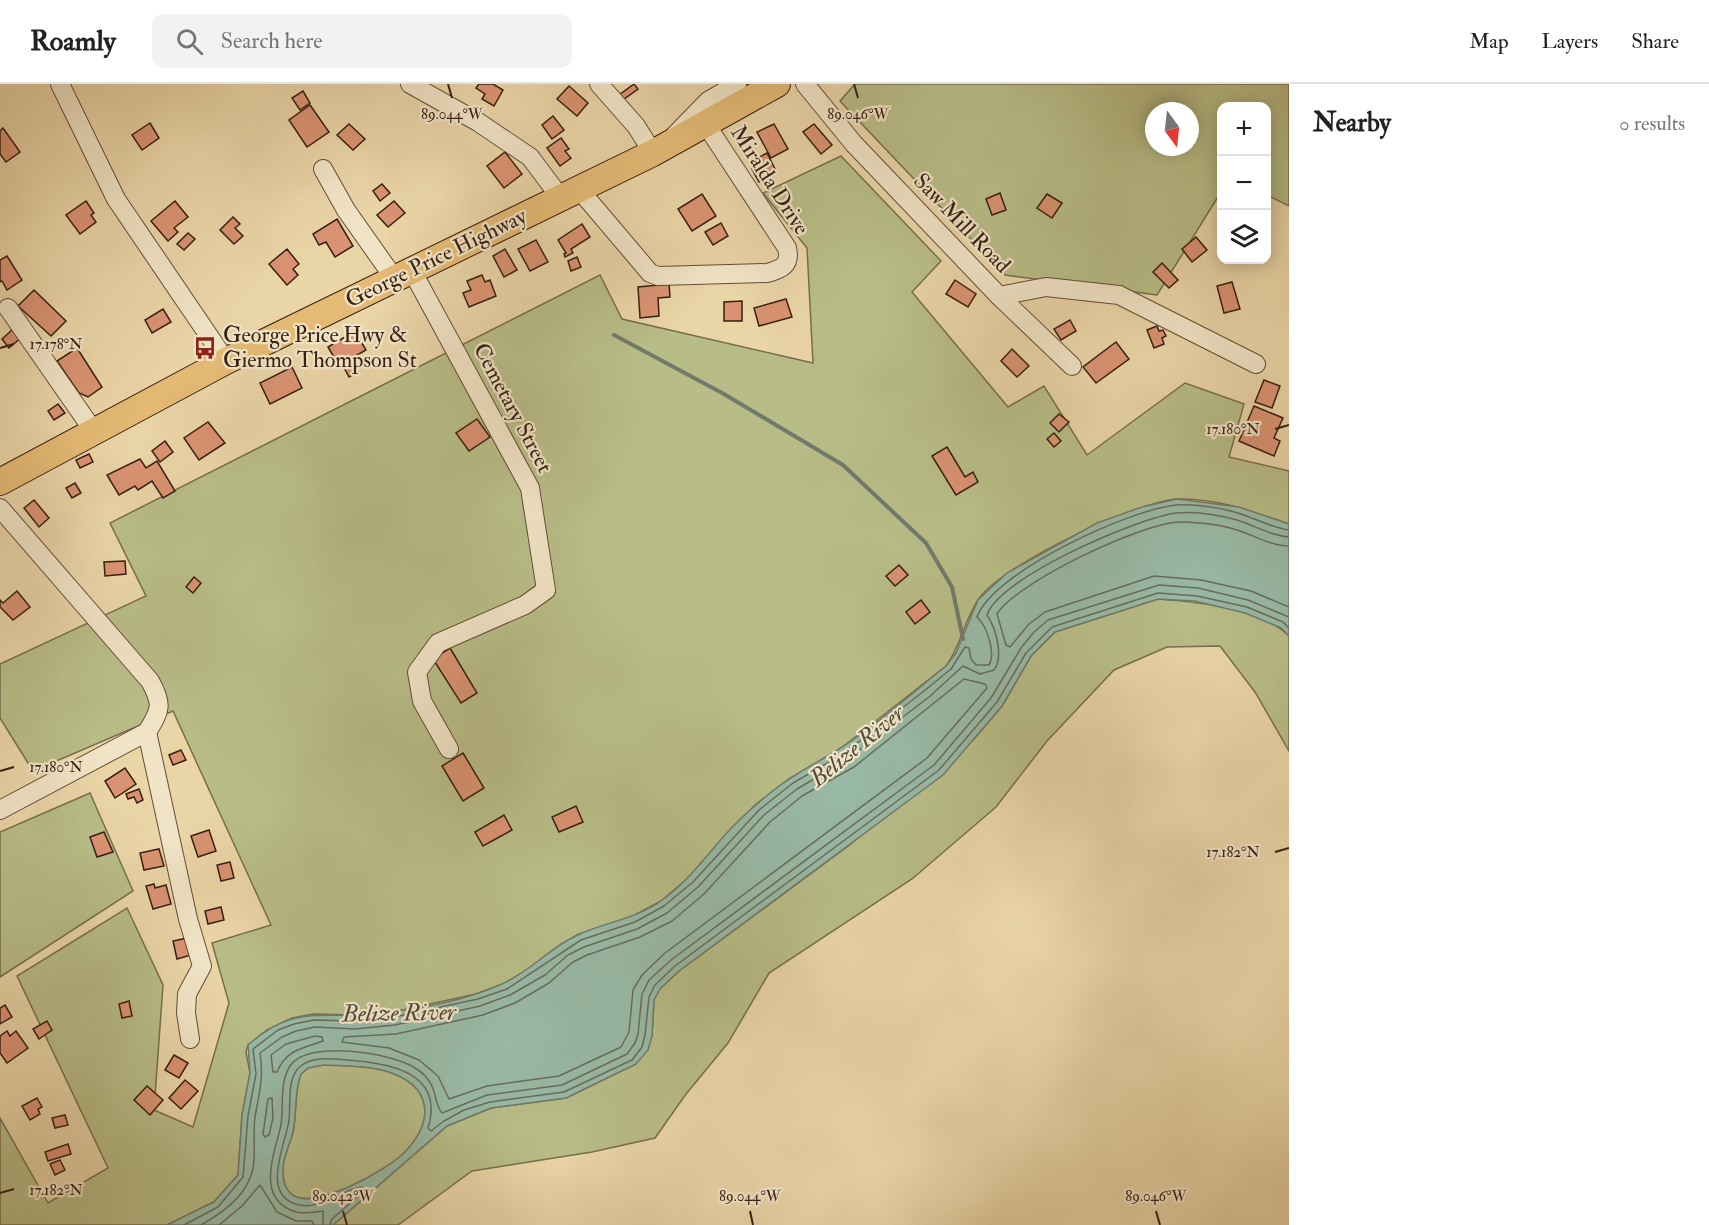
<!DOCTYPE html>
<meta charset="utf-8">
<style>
:root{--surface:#fff;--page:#f2f2f2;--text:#202124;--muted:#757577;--line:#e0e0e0}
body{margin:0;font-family:"IM FELL Double Pica",serif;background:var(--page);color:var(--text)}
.controls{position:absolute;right:18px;top:18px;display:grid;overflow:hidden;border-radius:12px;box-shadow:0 3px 15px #0003}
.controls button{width:54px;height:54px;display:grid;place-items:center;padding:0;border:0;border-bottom:2px solid var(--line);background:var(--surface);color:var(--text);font:30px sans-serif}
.compass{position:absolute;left:1145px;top:18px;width:54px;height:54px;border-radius:50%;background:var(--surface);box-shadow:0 3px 15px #0003;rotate:165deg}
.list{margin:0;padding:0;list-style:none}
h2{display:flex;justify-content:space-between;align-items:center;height:78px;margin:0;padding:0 24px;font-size:26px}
h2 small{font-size:20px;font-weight:400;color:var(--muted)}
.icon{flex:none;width:33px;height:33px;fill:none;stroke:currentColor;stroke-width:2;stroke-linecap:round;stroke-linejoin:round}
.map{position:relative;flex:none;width:1289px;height:1141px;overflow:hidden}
header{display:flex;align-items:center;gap:36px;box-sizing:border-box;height:84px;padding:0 30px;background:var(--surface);border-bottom:2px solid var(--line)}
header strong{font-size:28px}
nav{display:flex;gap:33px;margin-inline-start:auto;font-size:21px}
.search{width:420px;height:54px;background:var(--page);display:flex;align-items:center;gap:15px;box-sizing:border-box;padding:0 21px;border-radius:12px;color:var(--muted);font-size:22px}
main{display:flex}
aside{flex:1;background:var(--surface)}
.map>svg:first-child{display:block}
.green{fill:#b8bd87;stroke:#776e4c;stroke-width:1.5;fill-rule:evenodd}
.water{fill:#98b9a5;stroke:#717b6a;stroke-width:1.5;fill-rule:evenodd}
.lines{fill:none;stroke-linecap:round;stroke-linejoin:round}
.shore{stroke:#676c5c;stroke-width:1.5}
.stream{stroke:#717b6a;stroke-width:4}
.building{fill:#da9372;stroke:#361f12;stroke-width:1.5}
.minor-casing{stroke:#634c37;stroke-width:20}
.highway-casing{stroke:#361f12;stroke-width:28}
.minor{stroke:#f1e4c6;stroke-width:18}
.highway{stroke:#e5ba74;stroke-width:26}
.ticks{fill:none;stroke:#361f12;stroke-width:2}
.labels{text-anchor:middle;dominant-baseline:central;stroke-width:4.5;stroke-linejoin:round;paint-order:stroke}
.street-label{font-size:22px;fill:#361f12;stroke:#f1e4c6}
.poi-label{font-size:22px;fill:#361f12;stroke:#f1e4c6;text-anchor:start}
.water-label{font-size:24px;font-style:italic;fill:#534d3e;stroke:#f1e4c6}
.ticks-label{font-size:15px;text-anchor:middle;fill:#361f12;stroke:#f1e4c6;stroke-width:4.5;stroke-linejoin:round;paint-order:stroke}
</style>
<header>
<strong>Roamly</strong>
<div class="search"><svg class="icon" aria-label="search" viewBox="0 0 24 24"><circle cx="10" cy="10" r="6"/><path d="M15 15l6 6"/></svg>Search here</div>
<nav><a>Map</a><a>Layers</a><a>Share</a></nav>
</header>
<main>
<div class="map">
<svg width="1289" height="1141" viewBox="0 0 1289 1141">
<rect width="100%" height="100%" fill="#ead5a7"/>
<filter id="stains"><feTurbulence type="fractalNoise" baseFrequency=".00333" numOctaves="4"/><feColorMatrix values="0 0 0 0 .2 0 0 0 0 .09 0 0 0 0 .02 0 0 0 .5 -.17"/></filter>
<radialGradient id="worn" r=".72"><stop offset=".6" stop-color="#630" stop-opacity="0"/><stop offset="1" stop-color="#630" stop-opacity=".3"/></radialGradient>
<!-- green -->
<g class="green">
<path d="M855,0H1289V122L1267,111L1266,22H1222L1221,108L1157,211L1005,191L840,17ZM1154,27H1190V63H1154Z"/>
<path d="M841,72L941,177L912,208L1008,323L1044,302L1087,371L1185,299L1244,320L1229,373L1289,387V440C1254,428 1217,414 1178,415C1136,417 1001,481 978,516C964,537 961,562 946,582L840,665L790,694L755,721L688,794L661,817L633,832L579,850L561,860L537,880L503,900L476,910L393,928L355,931L313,930L292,934L267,946L248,961L246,968L250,989L242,1031L238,1091L214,1118L167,1141H0V1034L48,1119L108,1084L17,892L127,824L163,901L154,1026L193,1043L229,919L212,859L271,841L173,627L33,687L0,634V580L146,512L110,439L600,191L622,235L813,279L807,164L763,109Z"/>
<path d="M1158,515C1197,518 1260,523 1289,552V667L1255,608L1220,562L1167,563L1114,586L1047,657L996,723L912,795L769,889L728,959L686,1010L655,1054L592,1068L472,1087L398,1141H333L447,1042L491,1024L566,1014L636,980L652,952L654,916L659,905L679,887L851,760L975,654L1002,622L1031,572L1055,548Z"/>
<path d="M90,709L133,807L0,893V748Z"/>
<path d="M323,981C343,982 366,981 386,987C432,1001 436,1036 404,1069C387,1086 310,1130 290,1109C285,1104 283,1095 283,1088C282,1074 290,1061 293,1048C297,1029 294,1008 301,990L308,984Z"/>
</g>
<!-- water -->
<path class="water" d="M1177,415L1239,423L1289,440V552L1281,544L1245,529L1195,517L1158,515L1055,548L1031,572L1002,622L943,691L679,887L660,905L654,916L652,952L648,966L636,980L566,1014L491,1024L447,1042L333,1141H167L214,1118L238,1091L242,1031L250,989L248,961C294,921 316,935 370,930C414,926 462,918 502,900C530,888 550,863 578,851C605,838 636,835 661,817C686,799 704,775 724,752C739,735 756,720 774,706C794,690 817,679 839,665C877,641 911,610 946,582L956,569L978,516L1007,489L1097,439L1142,423ZM323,981C343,982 366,981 386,987C432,1001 436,1036 404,1069C387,1086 310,1130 290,1109C285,1104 283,1095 283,1088C282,1074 290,1061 293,1048C297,1029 294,1008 301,990L308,984Z"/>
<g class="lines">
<!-- shore -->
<g class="shore">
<path d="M1289,462C1272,462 1253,451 1237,446C1220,440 1200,439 1183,438C1146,436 1015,499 997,530L1006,561L1010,563L1029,540L1045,528L1154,492L1201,496L1251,507L1289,523"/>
<path d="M964,595L985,600L987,604L927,674L665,869L642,891L633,906L629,948L621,963L559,992L487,1002L449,1015L438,992L419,976L389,964L342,958L344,953L396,950L483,931L515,919L549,899L573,878L587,871L640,853L672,837L704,810L770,738L802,712L854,683Z"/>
<path d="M315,952L322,953L323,957C302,965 287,965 277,988H273L271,971L286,960Z"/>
<path d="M272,1014L273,1034L269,1051L265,1053L263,1050L268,1015Z"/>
<path d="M184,1141L218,1123L243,1093L248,1032L256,990L253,965L278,946L294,940L314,936L355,937L394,933L478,915L507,905L581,856L635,838L664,822L693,798L759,726L793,699L843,670L924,607L951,585L965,563L969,564L971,575L976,581H989C996,569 987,542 977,533C993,488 1130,425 1177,421C1196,420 1223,424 1241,430C1256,435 1273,444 1289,446"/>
<path d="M201,1141C226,1127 253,1107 254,1075C255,1061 253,1047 255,1033C259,1009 264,994 260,969L282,953L296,947L315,943L355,945L395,941L480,922L510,911L545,891L568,871L584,863L637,845L667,829L698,803L764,731L797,705L848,675L929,613L963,582L980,590L994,586C1004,573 996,544 987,531C998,494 1139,433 1177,429C1195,427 1219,431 1237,436C1254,441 1271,452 1289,453"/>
<path d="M219,1141L242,1122L260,1101L277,1128L296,1137H312L314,1141"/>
<path d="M323,1141V1127C315,1128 304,1130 296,1128C254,1115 275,1069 281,1041C284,1022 279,999 290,982C307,955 392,969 415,984C440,999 432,1018 442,1029L487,1011L562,1001L627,970L635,959L638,950L642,910L649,896L671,876L934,681L991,614L1021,564L1034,548L1048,536L1159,501L1198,504L1248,516L1289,533"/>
<path d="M330,1141L332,1135L364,1107V1103C344,1103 325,1126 299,1121C259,1112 286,1060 289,1036C291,1019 286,992 302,981C314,972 333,975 347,976C389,979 445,988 428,1044L431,1047L444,1037L464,1026L490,1018L564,1008L632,976L642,963L645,951L649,913L655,901L675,882L939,686L997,618L1026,569L1052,543L1158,509L1197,512L1247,523L1283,538L1289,544"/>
</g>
<!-- stream -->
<path class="stream" d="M614,251L724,310L843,381L926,459L952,503L963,555"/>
</g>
<!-- building -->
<g class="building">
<path d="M479,0H493L503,6L494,22L482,15L485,10L476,4Z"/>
<path d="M634,0L638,5L624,15L619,11Z"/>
<path d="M569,2L588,19L577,32L557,15Z"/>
<path d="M303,7L310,19L300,26L292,14Z"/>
<path d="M310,21L329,48L307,63L289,36Z"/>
<path d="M553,32L564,46L552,55L542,41Z"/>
<path d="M150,39L159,54L142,66L132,51Z"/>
<path d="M349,40L365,55L353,66L337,51Z"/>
<path d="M774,40L788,65L771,74L757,48Z"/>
<path d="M814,40L832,61L821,70L803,48Z"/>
<path d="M3,44L20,68L6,78L0,70V47Z"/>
<path d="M561,54L569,65L565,67L571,74L560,82L547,64Z"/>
<path d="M505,68L522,90L504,104L487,82Z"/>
<path d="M767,69L775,85L771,87L773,91L759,98L752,85L758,82L754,76Z"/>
<path d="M382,100L390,109L380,117L373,107Z"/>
<path d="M1000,109L1006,126L992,131L986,115Z"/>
<path d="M702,110L716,132L692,147L678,125Z"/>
<path d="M1047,110L1062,119L1052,134L1037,124Z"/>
<path d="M86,117L94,129L91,131L96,138L80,150L66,131Z"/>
<path d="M175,117L188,133L174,144L178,148L168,157L151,137Z"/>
<path d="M394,117L405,129L388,143L377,131Z"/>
<path d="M233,133L240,140L235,144L243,152L234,160L220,146Z"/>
<path d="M337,135L353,162L335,173L326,158L319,161L313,150Z"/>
<path d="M721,139L728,152L713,161L705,148Z"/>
<path d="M582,140L590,153L571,165L573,169L565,173L564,170L566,169L558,156Z"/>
<path d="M188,149L195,155L184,166L177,160Z"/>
<path d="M1196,153L1207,166L1192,178L1182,165Z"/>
<path d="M536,156L548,178L530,187L518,165Z"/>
<path d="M287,165L299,180L293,185L298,191L287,201L269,180Z"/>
<path d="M505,165L517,186L504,193L493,172Z"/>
<path d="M7,172L22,196L7,206L2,197L0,198V176Z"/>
<path d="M577,173L581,183L571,187L568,177Z"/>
<path d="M1162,179L1178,196L1169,204L1153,188Z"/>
<path d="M482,191L485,198L490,196L496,212L469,223L463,209L471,206L467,197Z"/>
<path d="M955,196L976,210L968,223L946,210Z"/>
<path d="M1232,198L1240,225L1224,229L1217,202Z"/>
<path d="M669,200L670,213L658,214L659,232L640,234L638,203Z"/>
<path d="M34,206L66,237L51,252L18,222Z"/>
<path d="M786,215L792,233L759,242L754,224Z"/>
<path d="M742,217V237H724V218Z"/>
<path d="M163,225L171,238L152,249L145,236Z"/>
<path d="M1070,236L1076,247L1061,256L1054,245Z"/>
<path d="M1157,242L1159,247L1163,246L1166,252L1162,254L1164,260L1154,264L1147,246Z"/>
<path d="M14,244L22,253L9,264L2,255Z"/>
<path d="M355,247L366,266L350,275L358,288L349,293L342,280L339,282L328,263Z"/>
<path d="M1116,258L1129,275L1096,299L1083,283Z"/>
<path d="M77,264L102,303L88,313L79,309L57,277Z"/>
<path d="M1012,265L1029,282L1017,293L1001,277Z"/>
<path d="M292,283L302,304L270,320L260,299Z"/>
<path d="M1264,296L1280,302L1272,324L1255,318Z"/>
<path d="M58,320L65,329L54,336L48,327Z"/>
<path d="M1254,322L1283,334L1274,354L1280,357L1274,372L1239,357Z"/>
<path d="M1059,330L1069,338L1059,348L1050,339Z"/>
<path d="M477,335L490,353L469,367L456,349Z"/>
<path d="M208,338L225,359L199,376L184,354Z"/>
<path d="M1054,349L1061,357L1054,363L1047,355Z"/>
<path d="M165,357L173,368L160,378L152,367Z"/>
<path d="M947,363L965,393L973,388L978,398L956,411L932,372Z"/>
<path d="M89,370L93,378L80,384L76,376Z"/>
<path d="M140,375L146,384L157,377L175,407L163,414L152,397L138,406L135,402L119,411L107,391Z"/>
<path d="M75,399L81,409L72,414L66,404Z"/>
<path d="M34,416L49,434L39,443L24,424Z"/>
<path d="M125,477L126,490L105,492L104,478Z"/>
<path d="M899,481L908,491L895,502L886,492Z"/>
<path d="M194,493L201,499L193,509L186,503Z"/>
<path d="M17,507L30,523L13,536L0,523V516L3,519Z"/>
<path d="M921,516L930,528L915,540L906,528Z"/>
<path d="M450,564L477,609L461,619L433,575Z"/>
<path d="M181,666L186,676L173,681L169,671Z"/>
<path d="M463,669L484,704L463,717L442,682Z"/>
<path d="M125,684L136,700L115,714L105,697Z"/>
<path d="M139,705L143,716L137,719L134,713L128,715L126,710Z"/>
<path d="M576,722L583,738L559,748L552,733Z"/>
<path d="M504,731L512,746L483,762L475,748Z"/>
<path d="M209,746L216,767L198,773L191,752Z"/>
<path d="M104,748L113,768L97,773L90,753Z"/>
<path d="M159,765L164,782L144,786L140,769Z"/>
<path d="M230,778L234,794L221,797L217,781Z"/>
<path d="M154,800L155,804L166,801L171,820L153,825L146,802Z"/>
<path d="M221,823L224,836L208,840L205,827Z"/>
<path d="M187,854L191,871L177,875L173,857Z"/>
<path d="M129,917L132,932L122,934L119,920Z"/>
<path d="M5,921L12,933L0,940V924Z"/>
<path d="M47,937L52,946L39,955L33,945Z"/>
<path d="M7,947L10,952L16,947L28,964L7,979L0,969V952Z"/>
<path d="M174,971L188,979L179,994L165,986Z"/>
<path d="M185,996L198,1007L181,1025L169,1014Z"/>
<path d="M147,1002L163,1016L150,1031L134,1016Z"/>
<path d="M37,1014L42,1023L38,1025L40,1030L30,1036L22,1022Z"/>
<path d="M65,1031L68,1041L55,1044L52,1034Z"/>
<path d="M68,1060L71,1070L48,1077L45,1068Z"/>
<path d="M60,1076L65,1086L55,1091L50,1080Z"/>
</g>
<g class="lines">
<!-- minor casing -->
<g class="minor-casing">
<g id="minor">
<path d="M60,0L116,115L226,277"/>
<path d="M410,0L478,38L530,73L560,113"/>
<path d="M599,0L636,42L653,69"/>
<path d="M805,0L854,60L999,212L1046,203L1119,211L1256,280"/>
<path d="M674,52L708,17L737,0"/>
<path d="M323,85L346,126L394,194"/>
<path d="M578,104L650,189L658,192L767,189C782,185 791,181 787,164L705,39"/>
<path d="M411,185L530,404L546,506L525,521L438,559L417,588L422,617L449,665"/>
<path d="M999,212L1072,282"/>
<path d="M8,224L95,349"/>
<path d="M0,424L150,597C163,620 161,626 147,648L0,726"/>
<path d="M147,648L188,835L202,882L187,910L186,929L190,955"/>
</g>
</g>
<!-- highway casing -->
<g class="highway-casing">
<path id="highway" d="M0,398L226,277L653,69L777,0"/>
</g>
<!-- minor -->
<use href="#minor" class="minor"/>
<!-- highway -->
<use href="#highway" class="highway"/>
</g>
<!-- ticks -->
<path class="ticks" d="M448,0L452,14M854,0L858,14M0,264L14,260M1275,345L1289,341M0,687L14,683M1275,768L1289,764M0,1109L14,1105M343,1127L347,1141M750,1127L753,1141M1156,1127L1160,1141"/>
<!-- icons -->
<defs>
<g id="bus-bare" transform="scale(1.8)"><path d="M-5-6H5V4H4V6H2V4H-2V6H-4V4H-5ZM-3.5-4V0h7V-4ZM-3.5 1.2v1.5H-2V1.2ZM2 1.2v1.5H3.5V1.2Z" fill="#8f2418" stroke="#f1e4c6" stroke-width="2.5" paint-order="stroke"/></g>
</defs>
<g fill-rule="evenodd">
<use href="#bus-bare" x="205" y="264"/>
</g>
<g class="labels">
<!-- street labels -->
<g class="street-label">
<text transform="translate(770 96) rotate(57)">Miralda Drive</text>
<text transform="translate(962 139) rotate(46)">Saw Mill Road</text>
<text transform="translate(436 174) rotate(-26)">George Price Highway</text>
<text transform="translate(513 324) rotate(62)">Cemetary Street</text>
</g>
<!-- poi labels -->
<g class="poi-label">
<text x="223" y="251">George Price Hwy &amp;<tspan x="223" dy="25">Giermo Thompson St</tspan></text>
</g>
<!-- water labels -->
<g class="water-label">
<text transform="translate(857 662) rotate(-39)">Belize River</text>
<text transform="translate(399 929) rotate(-1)">Belize River</text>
</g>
</g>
<g class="ticks-label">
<text x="452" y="35">89.044°W</text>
<text x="858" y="35">89.046°W</text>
<text x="56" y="265">17.178°N</text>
<text x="1233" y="350">17.180°N</text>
<text x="56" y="688">17.180°N</text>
<text x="1233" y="773">17.182°N</text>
<text x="56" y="1111">17.182°N</text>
<text x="343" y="1117">89.042°W</text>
<text x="750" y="1117">89.044°W</text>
<text x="1156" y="1117">89.046°W</text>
</g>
<rect width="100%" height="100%" filter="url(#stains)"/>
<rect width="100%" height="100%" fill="url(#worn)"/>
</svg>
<div class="controls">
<button>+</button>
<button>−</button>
<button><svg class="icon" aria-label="layers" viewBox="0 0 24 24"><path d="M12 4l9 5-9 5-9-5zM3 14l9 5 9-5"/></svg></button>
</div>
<svg class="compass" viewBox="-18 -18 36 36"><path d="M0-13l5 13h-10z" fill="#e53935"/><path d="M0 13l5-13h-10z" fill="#757577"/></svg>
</div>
<aside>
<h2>Nearby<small>0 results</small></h2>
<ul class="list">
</ul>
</aside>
</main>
